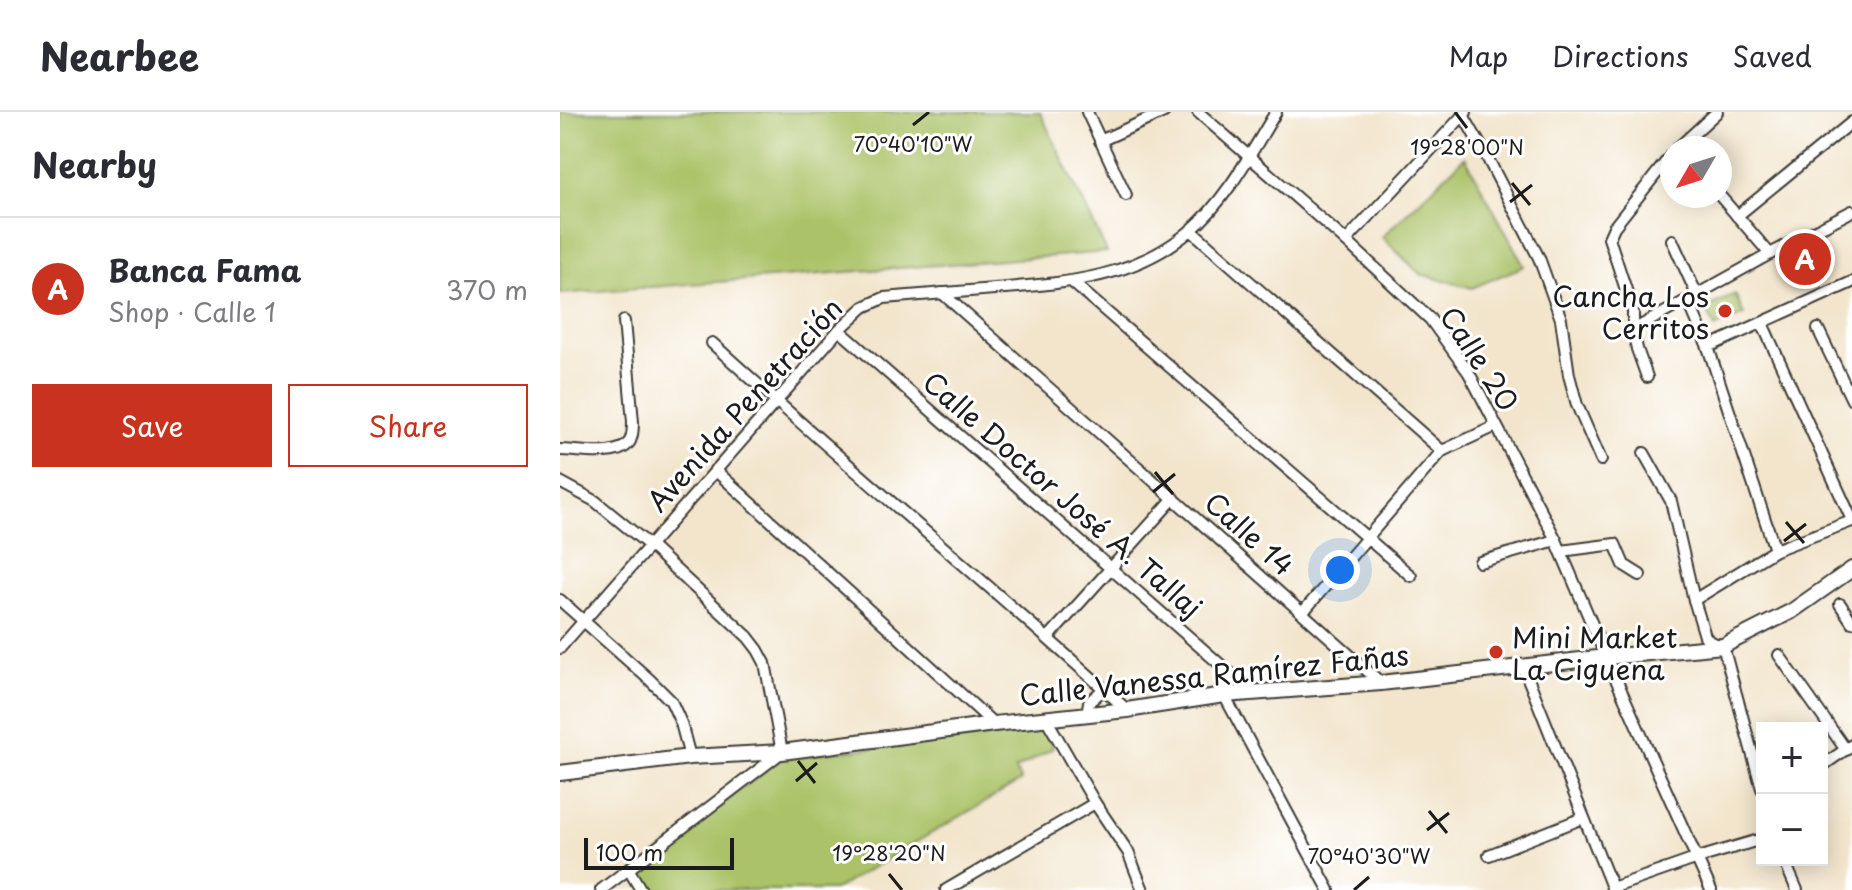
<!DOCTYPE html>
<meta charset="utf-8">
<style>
:root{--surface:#fff;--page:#f2f2f3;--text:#2b2b33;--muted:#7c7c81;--line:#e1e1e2;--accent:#c8321e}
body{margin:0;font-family:"Playpen Sans",sans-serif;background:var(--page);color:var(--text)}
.controls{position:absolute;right:24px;bottom:24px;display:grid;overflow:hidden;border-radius:0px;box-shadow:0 4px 20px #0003}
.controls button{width:72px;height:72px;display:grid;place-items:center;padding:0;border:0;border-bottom:2px solid var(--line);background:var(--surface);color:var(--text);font:40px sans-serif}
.compass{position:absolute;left:1100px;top:24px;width:72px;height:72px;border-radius:50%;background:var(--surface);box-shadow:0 4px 20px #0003;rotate:231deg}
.scale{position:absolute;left:24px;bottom:20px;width:150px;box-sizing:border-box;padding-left:8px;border:4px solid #1c1c1c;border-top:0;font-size:22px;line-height:28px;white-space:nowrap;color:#1c1c1c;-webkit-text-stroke:6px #fff;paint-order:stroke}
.you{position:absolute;left:780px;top:458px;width:28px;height:28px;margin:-20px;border:6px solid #fff;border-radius:50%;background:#1a73e8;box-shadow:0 0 0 12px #1a73e833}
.badge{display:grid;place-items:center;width:52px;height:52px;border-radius:50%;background:var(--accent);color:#fff;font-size:26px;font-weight:700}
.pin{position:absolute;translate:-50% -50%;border:4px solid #fff;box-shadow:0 2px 8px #0006}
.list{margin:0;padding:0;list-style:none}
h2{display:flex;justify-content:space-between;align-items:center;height:104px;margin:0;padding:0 32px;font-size:34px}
h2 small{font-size:26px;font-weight:400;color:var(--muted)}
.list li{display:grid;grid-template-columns:52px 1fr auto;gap:24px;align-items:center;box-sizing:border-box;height:144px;padding:0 32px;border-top:2px solid var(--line)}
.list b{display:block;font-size:30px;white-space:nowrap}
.list p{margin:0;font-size:26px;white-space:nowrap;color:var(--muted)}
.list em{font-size:26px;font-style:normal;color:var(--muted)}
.actions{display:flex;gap:16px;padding:24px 32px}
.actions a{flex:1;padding:18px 0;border:2px solid var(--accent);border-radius:0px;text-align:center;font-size:28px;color:var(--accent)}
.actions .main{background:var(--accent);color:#fff}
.map{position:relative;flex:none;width:1292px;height:778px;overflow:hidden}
header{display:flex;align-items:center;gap:48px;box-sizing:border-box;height:112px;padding:0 40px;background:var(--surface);border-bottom:2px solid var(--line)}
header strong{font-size:38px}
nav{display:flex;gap:44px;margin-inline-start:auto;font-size:28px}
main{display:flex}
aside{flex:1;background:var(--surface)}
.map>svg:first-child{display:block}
.green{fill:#abc267;stroke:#646f42;stroke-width:2}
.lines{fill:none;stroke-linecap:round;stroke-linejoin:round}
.street-casing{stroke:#3c3a36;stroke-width:14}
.secondary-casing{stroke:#3c3a36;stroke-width:18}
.street{stroke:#fff;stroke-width:10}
.secondary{stroke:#fff;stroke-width:14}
.ticks{fill:none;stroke:#1c1c1c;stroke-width:3}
.poi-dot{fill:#c8321e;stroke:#fff;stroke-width:3}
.labels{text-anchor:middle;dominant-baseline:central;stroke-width:6;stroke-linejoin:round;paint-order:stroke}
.poi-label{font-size:28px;fill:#1c1c1c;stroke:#fff;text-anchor:end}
.street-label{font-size:28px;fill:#1c1c1c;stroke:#fff}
.ticks-label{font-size:20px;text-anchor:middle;fill:#1c1c1c;stroke:#fff;stroke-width:6;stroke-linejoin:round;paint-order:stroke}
</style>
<header>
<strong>Nearbee</strong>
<nav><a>Map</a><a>Directions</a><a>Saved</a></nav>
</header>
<main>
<aside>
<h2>Nearby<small></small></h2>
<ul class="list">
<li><span class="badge">A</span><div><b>Banca Fama</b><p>Shop · Calle 1</p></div><em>370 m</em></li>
</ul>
<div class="actions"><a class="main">Save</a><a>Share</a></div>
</aside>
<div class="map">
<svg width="1292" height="778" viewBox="0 0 1292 778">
<rect width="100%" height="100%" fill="#fff"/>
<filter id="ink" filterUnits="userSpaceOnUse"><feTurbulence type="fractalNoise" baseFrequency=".0125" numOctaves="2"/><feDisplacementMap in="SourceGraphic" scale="16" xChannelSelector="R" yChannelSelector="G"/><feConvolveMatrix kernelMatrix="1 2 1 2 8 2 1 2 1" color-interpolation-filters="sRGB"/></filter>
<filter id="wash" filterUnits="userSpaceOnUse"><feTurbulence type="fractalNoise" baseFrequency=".006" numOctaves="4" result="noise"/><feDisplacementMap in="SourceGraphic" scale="32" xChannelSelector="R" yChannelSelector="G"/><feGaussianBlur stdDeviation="1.8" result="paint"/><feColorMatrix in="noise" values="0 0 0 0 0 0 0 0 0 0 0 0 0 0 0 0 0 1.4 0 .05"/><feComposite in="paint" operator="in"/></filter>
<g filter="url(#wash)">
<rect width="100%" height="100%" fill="#f2e5cc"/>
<!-- green -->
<g class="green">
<path d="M0,0H480L547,140L0,182Z"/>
<path d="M905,45L964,154L912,176L860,162L822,125Z"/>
<path d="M1175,182L1184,203L1155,216L1146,196Z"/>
<path d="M484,617L493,636L455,658L461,669L274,778H86L75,759L224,644L379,630Z"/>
</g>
</g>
<g filter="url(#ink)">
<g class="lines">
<!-- street casing -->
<g class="street-casing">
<g id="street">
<path d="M527,0L566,83"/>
<path d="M638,0L786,129L870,207L909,261L996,428L1046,545L1151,778"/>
<path d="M903,3L926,43L979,146L1001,207L1009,263L1017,293L1041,348"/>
<path d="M540,29L604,0"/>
<path d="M1118,36L1157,0"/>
<path d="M1160,84L1210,142"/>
<path d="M1177,104L1292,10"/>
<path d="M631,118L882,339"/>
<path d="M1112,128L1137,183"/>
<path d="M786,129L906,0"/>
<path d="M512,170L851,464"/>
<path d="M382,181L821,571"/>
<path d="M1128,188L1148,235L1215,438"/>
<path d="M1202,211L1292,408"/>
<path d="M1258,217L1292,288"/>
<path d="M279,218L670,561L696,581"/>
<path d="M1073,218L1210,142L1292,99"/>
<path d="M152,231C288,356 431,473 567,598"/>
<path d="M1148,235L1292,170"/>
<path d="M1087,265L1077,237L1073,218V199L1049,126L1054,115L1112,42"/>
<path d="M0,338C18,338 60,347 70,329C73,323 73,316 73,310L64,209"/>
<path d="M1084,341L1111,389L1134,488L1145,524L1150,530L1163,534L1202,677"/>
<path d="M155,358L434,612"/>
<path d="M0,370L35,389L89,433L188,525L198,538L205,551L222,640L41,778"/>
<path d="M1001,439L1055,432L1064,453L1080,463"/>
<path d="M920,450L996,428"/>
<path d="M0,488L90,568L111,589L121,611L130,645"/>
<path d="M1134,488L1215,438L1292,409"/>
<path d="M1280,492L1292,510"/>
<path d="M743,500L882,339L936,314"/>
<path d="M488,526L614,386"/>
<path d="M0,536L279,218L304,195L324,186C361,183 397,180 434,177C506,171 573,167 630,119C666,89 692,39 716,0"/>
<path d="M1219,543L1286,638"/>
<path d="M963,554L1053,778"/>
<path d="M670,561L665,572L664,583L769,778"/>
<path d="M527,603L529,590L544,577"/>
<path d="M487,608L535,691L568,740L583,778"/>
<path d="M1262,654L1292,633"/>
<path d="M929,743L1023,706"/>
<path d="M1224,748L1237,778"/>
<path d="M69,758L81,778"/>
<path d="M1052,776L1138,746L1202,727"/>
<path d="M386,778L535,691"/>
</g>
</g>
<!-- secondary casing -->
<g class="secondary-casing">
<path id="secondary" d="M0,661L130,645L222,640L434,612L567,598L664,583L821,571L1046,545L1163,534L1232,499L1292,457"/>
</g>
<!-- street -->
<use href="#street" class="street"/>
<!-- secondary -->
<use href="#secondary" class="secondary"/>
</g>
</g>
<!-- ticks -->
<path class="ticks" d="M895,0L907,16M353,13L369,0M952,71L970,93M950,90L972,73M595,360L613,382M593,380L615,362M1226,410L1244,431M1224,429L1246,412M238,649L255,671M236,669L257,651M869,699L887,721M867,718L889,701M329,762L342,778M794,778L809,765"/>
<!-- markers -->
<g class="poi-dot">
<circle cx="1165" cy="199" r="8"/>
<circle cx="936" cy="540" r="8"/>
</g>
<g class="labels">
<!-- poi labels -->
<g class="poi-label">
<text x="1149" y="183">Cancha Los<tspan x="1149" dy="32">Cerritos</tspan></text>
<text x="952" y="524" text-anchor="start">Mini Market<tspan x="952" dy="32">La Ciguena</tspan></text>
</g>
<!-- street labels -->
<g class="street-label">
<text transform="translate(920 246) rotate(57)">Calle 20</text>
<text transform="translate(184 292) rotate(-48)">Avenida Penetración</text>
<text transform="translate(503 382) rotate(41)">Calle Doctor José A. Tallaj</text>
<text transform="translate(690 421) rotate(42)">Calle 14</text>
<text transform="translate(654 562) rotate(-6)">Calle Vanessa Ramírez Fañas</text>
</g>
</g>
<g class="ticks-label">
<text x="353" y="40">70°40'10"W</text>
<text x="907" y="43">19°28'00"N</text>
<text x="329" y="749">19°28'20"N</text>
<text x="809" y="752">70°40'30"W</text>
</g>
</svg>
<div class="controls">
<button>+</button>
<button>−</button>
</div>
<svg class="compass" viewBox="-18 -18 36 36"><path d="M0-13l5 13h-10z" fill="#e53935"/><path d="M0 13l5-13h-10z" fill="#7c7c81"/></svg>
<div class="scale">100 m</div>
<div class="you"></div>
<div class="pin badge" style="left:1245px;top:147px">A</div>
</div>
</main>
